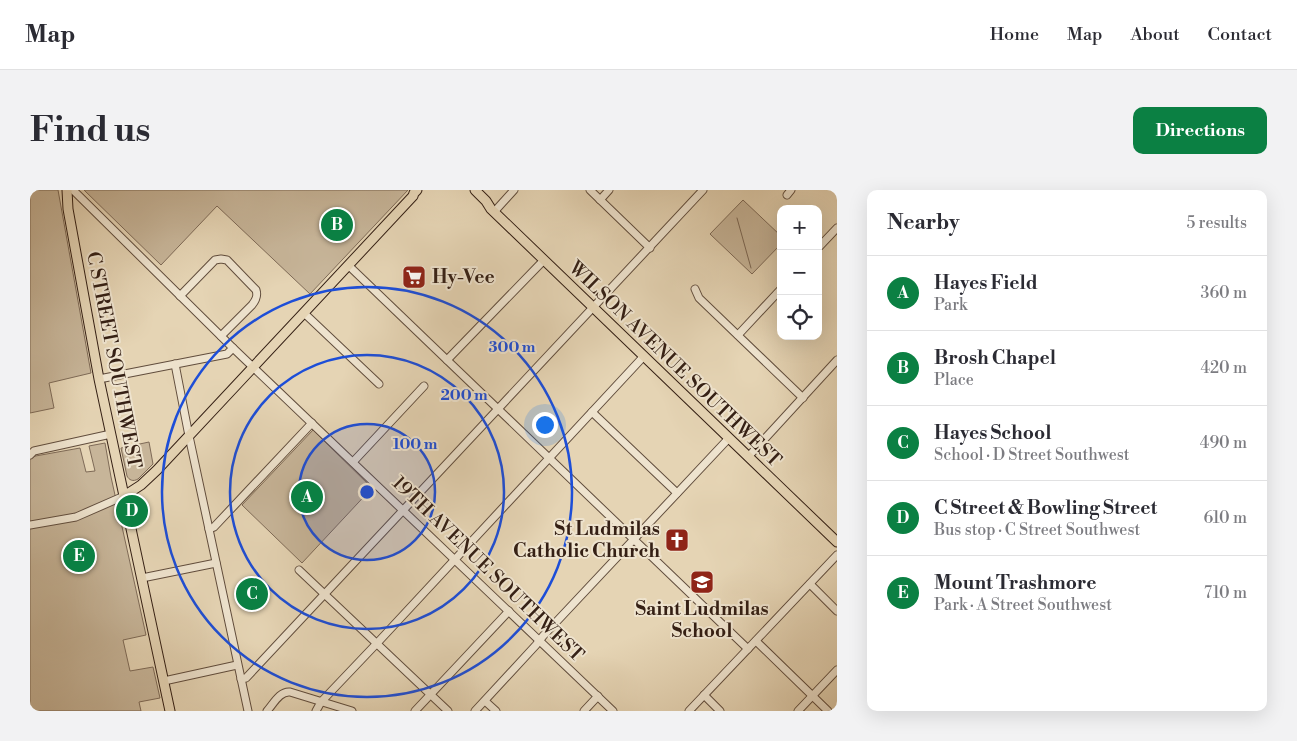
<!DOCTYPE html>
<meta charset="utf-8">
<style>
:root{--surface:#fff;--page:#f2f2f3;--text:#2b2b33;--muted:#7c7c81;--line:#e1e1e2;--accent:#0b8043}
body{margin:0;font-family:"Libre Bodoni",serif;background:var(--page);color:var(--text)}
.controls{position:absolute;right:15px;top:15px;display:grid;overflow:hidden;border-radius:10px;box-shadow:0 5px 20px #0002}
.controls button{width:45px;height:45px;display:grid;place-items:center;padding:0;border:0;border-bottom:1px solid var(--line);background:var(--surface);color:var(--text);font:25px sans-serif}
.you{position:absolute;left:514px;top:234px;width:18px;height:18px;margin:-12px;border:4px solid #fff;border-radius:50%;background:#1a73e8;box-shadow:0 0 0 8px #1a73e833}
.badge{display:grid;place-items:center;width:32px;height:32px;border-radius:50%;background:var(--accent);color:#fff;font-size:16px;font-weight:700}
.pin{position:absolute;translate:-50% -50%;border:2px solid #fff;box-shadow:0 1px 5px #0006}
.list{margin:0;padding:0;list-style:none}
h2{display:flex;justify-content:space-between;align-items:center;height:65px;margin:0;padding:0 20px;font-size:21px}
h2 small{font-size:16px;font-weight:400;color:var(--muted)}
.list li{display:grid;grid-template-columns:32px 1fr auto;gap:15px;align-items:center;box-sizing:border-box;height:75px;padding:0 20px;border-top:1px solid var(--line)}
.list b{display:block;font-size:19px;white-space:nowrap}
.list p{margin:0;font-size:16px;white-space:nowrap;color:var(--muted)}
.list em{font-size:16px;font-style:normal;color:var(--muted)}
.icon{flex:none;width:28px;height:28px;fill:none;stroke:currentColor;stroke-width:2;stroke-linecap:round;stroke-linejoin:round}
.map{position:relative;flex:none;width:807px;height:521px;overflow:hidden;border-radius:10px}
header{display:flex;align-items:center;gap:30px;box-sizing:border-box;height:70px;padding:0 25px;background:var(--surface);border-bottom:1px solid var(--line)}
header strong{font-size:24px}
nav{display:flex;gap:28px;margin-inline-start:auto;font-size:18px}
.intro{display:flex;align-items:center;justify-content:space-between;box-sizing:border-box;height:120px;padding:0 30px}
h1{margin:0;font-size:35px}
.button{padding:12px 22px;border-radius:10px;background:var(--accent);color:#fff;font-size:18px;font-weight:700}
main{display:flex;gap:30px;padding:0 30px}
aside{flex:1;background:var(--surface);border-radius:10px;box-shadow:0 5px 20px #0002}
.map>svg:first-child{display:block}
.green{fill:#c7b599;stroke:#7e6a57}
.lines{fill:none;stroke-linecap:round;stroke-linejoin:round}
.stream{stroke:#7b6754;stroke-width:1}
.minor-casing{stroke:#614d3d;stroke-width:9}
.major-casing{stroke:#352015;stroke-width:11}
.minor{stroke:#eee3ce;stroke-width:7}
.major{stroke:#e5d4b4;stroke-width:9}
.ring{fill:none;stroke:#1d4ed8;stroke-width:2.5}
.labels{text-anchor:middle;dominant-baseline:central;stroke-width:4;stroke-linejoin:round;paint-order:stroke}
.poi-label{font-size:19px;font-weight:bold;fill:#352015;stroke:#eee3ce;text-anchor:start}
.street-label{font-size:19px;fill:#352015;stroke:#eee3ce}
.centre{fill:#1d4ed8;stroke:#eee3ce;stroke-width:2.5}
.ring-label{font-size:15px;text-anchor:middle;font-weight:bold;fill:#1d4ed8;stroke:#eee3ce;stroke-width:4;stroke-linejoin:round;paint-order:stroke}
</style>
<header>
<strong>Map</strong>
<nav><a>Home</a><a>Map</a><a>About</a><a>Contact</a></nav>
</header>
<div class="intro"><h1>Find us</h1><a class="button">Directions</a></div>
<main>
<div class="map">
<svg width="807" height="521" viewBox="0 0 807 521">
<rect width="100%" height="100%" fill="#e5d4b4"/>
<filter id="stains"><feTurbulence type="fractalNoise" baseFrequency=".004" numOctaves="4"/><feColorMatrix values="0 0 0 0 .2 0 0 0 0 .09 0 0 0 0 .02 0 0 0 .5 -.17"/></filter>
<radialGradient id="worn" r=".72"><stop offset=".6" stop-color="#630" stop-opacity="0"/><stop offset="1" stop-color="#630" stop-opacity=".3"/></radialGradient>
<!-- green -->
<g class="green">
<path d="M0,0H28L61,183L19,193L24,218L0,223Z"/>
<path d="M54,0H378L280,104L187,16L131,75Z"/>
<path d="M713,10L751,46V54L722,84L680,44Z"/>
<path d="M283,240L342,298L272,373L212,315Z"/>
<path d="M119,252L123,274L108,289C103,292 99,290 97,286L91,258Z"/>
<path d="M75,253L81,287L116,445L93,450L100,481L123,477L130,508L109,512L111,521H0V267L50,258L56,282L65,281L59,256Z"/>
</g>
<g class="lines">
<!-- stream -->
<path class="stream" d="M707,28L721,78"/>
<!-- minor casing -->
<g class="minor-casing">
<g id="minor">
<path d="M43,0L203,158L583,521"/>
<path d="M560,0L620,58"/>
<path d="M757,5L761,0"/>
<path d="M570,10L579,0"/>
<path d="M464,22L484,0"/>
<path d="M788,58L807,38"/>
<path d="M318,75L718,459"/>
<path d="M665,99L669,108L773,208"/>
<path d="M150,106L185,70L191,69L197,70L226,100C228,106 226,110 222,115L191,146"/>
<path d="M274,123L349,194"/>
<path d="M708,145L751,99"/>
<path d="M417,170L514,70"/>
<path d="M145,174L159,246L218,521"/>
<path d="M69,189L197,164L203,158"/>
<path d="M562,222L647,303"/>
<path d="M0,265L4,261L81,244"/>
<path d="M718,267L807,170"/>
<path d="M323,272L394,196"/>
<path d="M0,335L46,327L94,306"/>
<path d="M179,339L184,337L282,233"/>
<path d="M269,380L418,521"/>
<path d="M112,388L186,373"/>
<path d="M780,394L807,421"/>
<path d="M726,451L798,521"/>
<path d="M211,489L216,488L673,0"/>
<path d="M134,491L207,475"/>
<path d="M674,505L690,521"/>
<path d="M455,511L466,521"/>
<path d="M237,521C244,513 250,501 260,502L322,521"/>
<path d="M286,521L291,512L350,450L614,166"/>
<path d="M385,521L479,421"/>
<path d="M445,521L506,455L513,446L699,248"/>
<path d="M554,521L568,506"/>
<path d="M659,521L807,365"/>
<path d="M768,521L807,480"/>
</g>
</g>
<!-- major casing -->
<g class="major-casing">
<g id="major">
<path d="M37,0L38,19L69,189L140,521"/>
<path d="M445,0L456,11L461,19L807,352"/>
<path d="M94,306L111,295L127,280L383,6L384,3L387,0"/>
</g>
</g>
<!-- minor -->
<use href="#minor" class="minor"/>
<!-- major -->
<use href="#major" class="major"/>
</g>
<!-- distance rings -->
<circle cx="337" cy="302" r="68" fill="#1d4ed8" fill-opacity=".12"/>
<g class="ring">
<circle cx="337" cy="302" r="68"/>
<circle cx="337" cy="302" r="137"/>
<circle cx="337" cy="302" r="205"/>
</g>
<!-- icons -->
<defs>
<g id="supermarket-square" transform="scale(1.25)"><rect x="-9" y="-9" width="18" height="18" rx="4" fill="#8f2418" stroke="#eee3ce"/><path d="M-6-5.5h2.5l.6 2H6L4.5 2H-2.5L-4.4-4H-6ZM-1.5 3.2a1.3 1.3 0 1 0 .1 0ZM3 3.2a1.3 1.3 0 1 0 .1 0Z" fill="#fff"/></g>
<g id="church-square" transform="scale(1.25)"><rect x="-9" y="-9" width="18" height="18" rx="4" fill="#8f2418" stroke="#eee3ce"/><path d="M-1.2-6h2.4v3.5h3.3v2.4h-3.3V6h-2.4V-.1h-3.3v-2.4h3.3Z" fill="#fff"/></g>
<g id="school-square" transform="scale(1.25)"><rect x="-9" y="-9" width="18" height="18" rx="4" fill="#8f2418" stroke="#eee3ce"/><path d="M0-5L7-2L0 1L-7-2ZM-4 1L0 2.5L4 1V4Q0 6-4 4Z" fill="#fff"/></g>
</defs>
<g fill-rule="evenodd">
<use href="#supermarket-square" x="384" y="87"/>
<use href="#church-square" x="647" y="350"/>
<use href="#school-square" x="672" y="392"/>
</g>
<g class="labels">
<!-- poi labels -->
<g class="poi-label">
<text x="402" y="87">Hy-Vee</text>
<text x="630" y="339" text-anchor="end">St Ludmilas<tspan x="630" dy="22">Catholic Church</tspan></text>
<text x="672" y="419" text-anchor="middle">Saint Ludmilas<tspan x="672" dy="22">School</tspan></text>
</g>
<!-- street labels -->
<g class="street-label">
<text transform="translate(84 170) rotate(79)">C STREET SOUTHWEST</text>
<text transform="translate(645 174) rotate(44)">WILSON AVENUE SOUTHWEST</text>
<text transform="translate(458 379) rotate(44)">19TH AVENUE SOUTHWEST</text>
</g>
</g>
<circle cx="337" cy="302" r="8" class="centre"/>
<g class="ring-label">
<text x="482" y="162">300 m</text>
<text x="434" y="210">200 m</text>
<text x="385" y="259">100 m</text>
</g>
<rect width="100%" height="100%" filter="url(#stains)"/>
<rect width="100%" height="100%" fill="url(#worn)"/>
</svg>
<div class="controls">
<button>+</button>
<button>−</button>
<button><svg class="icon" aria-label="locate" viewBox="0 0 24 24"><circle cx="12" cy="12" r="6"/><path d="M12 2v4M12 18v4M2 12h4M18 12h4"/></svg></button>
</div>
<div class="you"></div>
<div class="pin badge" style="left:277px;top:307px">A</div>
<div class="pin badge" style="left:307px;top:35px">B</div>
<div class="pin badge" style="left:222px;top:404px">C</div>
<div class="pin badge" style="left:102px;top:321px">D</div>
<div class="pin badge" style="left:49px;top:366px">E</div>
</div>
<aside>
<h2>Nearby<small>5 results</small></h2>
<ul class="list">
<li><span class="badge">A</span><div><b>Hayes Field</b><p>Park</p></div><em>360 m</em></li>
<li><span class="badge">B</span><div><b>Brosh Chapel</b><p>Place</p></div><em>420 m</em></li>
<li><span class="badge">C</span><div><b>Hayes School</b><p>School · D Street Southwest</p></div><em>490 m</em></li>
<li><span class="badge">D</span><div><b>C Street &amp; Bowling Street</b><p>Bus stop · C Street Southwest</p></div><em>610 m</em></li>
<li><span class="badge">E</span><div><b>Mount Trashmore</b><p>Park · A Street Southwest</p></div><em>710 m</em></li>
</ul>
</aside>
</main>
